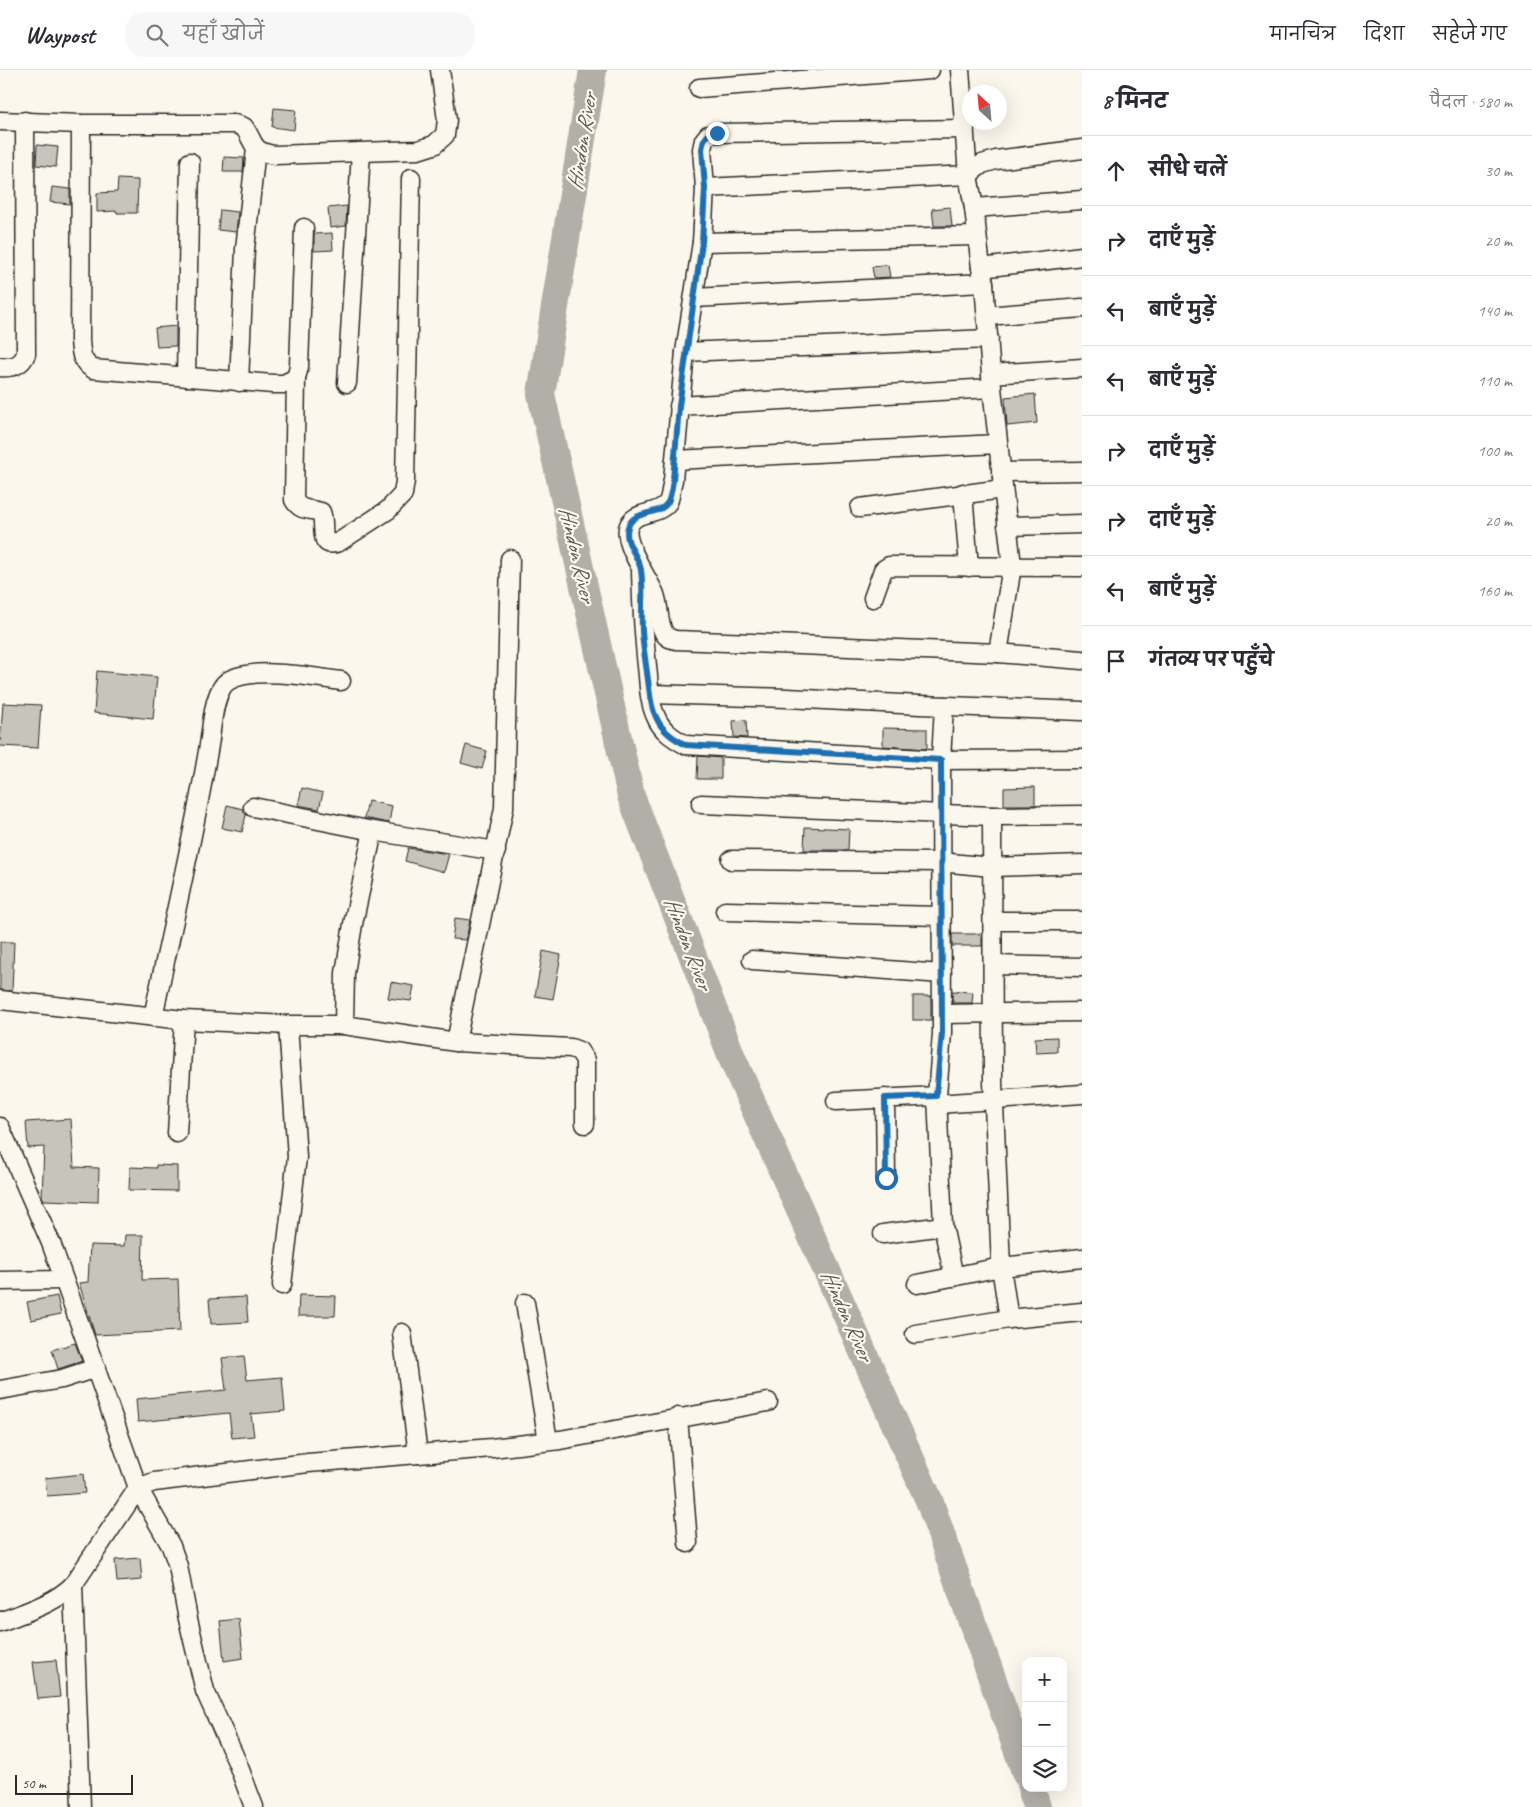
<!DOCTYPE html>
<html lang="hi">
<meta charset="utf-8">
<style>
:root{--surface:#fff;--page:#f7f7f7;--text:#2b2b33;--muted:#7c7c81;--line:#e1e1e2}
body{margin:0;font-family:Caveat,"Playpen Sans Deva",sans-serif;background:var(--page);color:var(--text)}
.controls{position:absolute;right:15px;bottom:15px;display:grid;overflow:hidden;border-radius:10px;box-shadow:0 5px 20px #0002}
.controls button{width:45px;height:45px;display:grid;place-items:center;padding:0;border:0;border-bottom:1px solid var(--line);background:var(--surface);color:var(--text);font:25px sans-serif}
.compass{position:absolute;left:962px;top:15px;width:45px;height:45px;border-radius:50%;background:var(--surface);box-shadow:0 5px 20px #0002;rotate:334deg}
.scale{position:absolute;left:15px;bottom:12px;width:118px;box-sizing:border-box;padding-left:5px;border:2px solid #2b2b2b;border-top:0;font-size:14px;line-height:18px;white-space:nowrap;color:#2b2b2b;-webkit-text-stroke:4px #fbf7ec;paint-order:stroke}
.stop{position:absolute;width:15px;height:15px;margin:-11px;border:4px solid #1f6fb2;border-radius:50%;background:#fff}
.stop.end{background:#1f6fb2;border-color:#fff;box-shadow:0 1px 5px #0008}
.list{margin:0;padding:0;list-style:none}
h2{display:flex;justify-content:space-between;align-items:center;height:65px;margin:0;padding:0 20px;font-size:21px}
h2 small{font-size:16px;font-weight:400;color:var(--muted)}
.list li{display:grid;grid-template-columns:32px 1fr auto;gap:15px;align-items:center;box-sizing:border-box;height:70px;padding:0 20px;border-top:1px solid var(--line)}
.list b{display:block;font-size:19px;white-space:nowrap}
.list em{font-size:16px;font-style:normal;color:var(--muted)}
.icon{flex:none;width:28px;height:28px;fill:none;stroke:currentColor;stroke-width:2;stroke-linecap:round;stroke-linejoin:round}
.map{position:relative;flex:none;width:1082px;height:1737px;overflow:hidden}
header{display:flex;align-items:center;gap:30px;box-sizing:border-box;height:70px;padding:0 25px;background:var(--surface);border-bottom:1px solid var(--line)}
header strong{font-size:24px}
nav{display:flex;gap:28px;margin-inline-start:auto;font-size:18px}
.search{width:350px;height:45px;background:var(--page);display:flex;align-items:center;gap:12px;box-sizing:border-box;padding:0 18px;border-radius:20px;color:var(--muted);font-size:19px}
main{display:flex}
aside{flex:1;background:var(--surface)}
.map>svg:first-child{display:block}
.lines{fill:none;stroke-linecap:round;stroke-linejoin:round}
.river{stroke:#b1afa7;stroke-width:28}
.building{fill:#c7c4bc;stroke:#2b2b2b}
.street-casing{stroke:#2b2b2b;stroke-width:21}
.street{stroke:#fbf7ec;stroke-width:18}
.route{stroke:#1f6fb2;stroke-width:6}
.labels{text-anchor:middle;dominant-baseline:central;stroke-width:4.5;stroke-linejoin:round;paint-order:stroke}
.water-label{font-size:22px;font-style:italic;fill:#5a5956;stroke:#fbf7ec}
</style>
<header>
<strong>Waypost</strong>
<div class="search"><svg class="icon" aria-label="search" viewBox="0 0 24 24"><circle cx="10" cy="10" r="6"/><path d="M15 15l6 6"/></svg>यहाँ खोजें</div>
<nav><a>मानचित्र</a><a>दिशा</a><a>सहेजे गए</a></nav>
</header>
<main>
<div class="map">
<svg width="1082" height="1737" viewBox="0 0 1082 1737">
<rect width="100%" height="100%" fill="#fbf7ec"/>
<filter id="ink" filterUnits="userSpaceOnUse"><feTurbulence type="fractalNoise" baseFrequency=".02" numOctaves="2"/><feDisplacementMap in="SourceGraphic" scale="10" xChannelSelector="R" yChannelSelector="G"/><feConvolveMatrix kernelMatrix="1 2 1 2 8 2 1 2 1" color-interpolation-filters="sRGB"/></filter>
<g filter="url(#ink)">
<g class="lines">
<!-- river -->
<g class="river">
<path d="M593,0L541,324L631,726L733,990L929,1430L1026,1704"/>
<path d="M1031,1718L1037,1737"/>
</g>
</g>
<!-- building -->
<g class="building">
<path d="M274,38L296,40L294,60L272,57Z"/>
<path d="M37,75L58,77L56,97L36,95Z"/>
<path d="M224,87L244,88L243,102H223Z"/>
<path d="M118,109L138,110L137,143H117V141L97,142V123L117,122Z"/>
<path d="M52,117L70,119V134L50,132Z"/>
<path d="M347,136L346,156L330,158L328,138Z"/>
<path d="M950,137L952,156H934L932,139Z"/>
<path d="M220,140L238,142L236,162L218,160Z"/>
<path d="M332,163L333,180L314,181V164Z"/>
<path d="M888,195L890,207L874,208L872,197Z"/>
<path d="M176,256V276L157,277L155,258Z"/>
<path d="M1035,324L1037,353L1007,356L1005,327Z"/>
<path d="M97,601L157,607L153,649L94,643Z"/>
<path d="M3,633L41,635L38,678L0,676Z"/>
<path d="M746,650L747,668L734,667L733,651Z"/>
<path d="M883,658L927,659V679L883,676Z"/>
<path d="M466,675L487,681L482,699L461,693Z"/>
<path d="M698,686L721,688V709H697Z"/>
<path d="M1035,717V735H1004V718Z"/>
<path d="M302,718L323,723L319,739L298,735Z"/>
<path d="M368,731L392,736L389,753L364,748Z"/>
<path d="M227,735L243,739L246,745L242,762L222,758Z"/>
<path d="M805,757L849,759L848,780H804Z"/>
<path d="M408,778L449,784L444,802L405,791Z"/>
<path d="M455,848L470,850L466,870L452,869Z"/>
<rect x="952" y="864" width="30" height="12"/>
<path d="M0,872H14L12,921L0,920Z"/>
<path d="M543,881L561,885L553,929L535,926Z"/>
<path d="M391,912L414,916L411,931L388,928Z"/>
<path d="M952,921L973,922L972,933H953Z"/>
<rect x="913" y="926" width="18" height="24"/>
<path d="M1057,967V982L1036,983L1035,968Z"/>
<path d="M71,1049L74,1097L99,1098L98,1132L44,1130L42,1126L44,1077L28,1078L26,1052Z"/>
<path d="M156,1095L177,1096V1121L129,1120L130,1097L156,1098Z"/>
<path d="M125,1165H143L142,1210L178,1209L180,1261L95,1265L79,1213L88,1212L90,1175L124,1176Z"/>
<path d="M299,1225L336,1226L335,1246H298Z"/>
<path d="M57,1226L61,1244L31,1250L27,1232Z"/>
<path d="M246,1227L248,1252L211,1254L209,1229Z"/>
<path d="M75,1273L82,1291L58,1299L52,1280Z"/>
<path d="M244,1286L247,1310L282,1307L285,1341L251,1344L254,1366L232,1368L229,1343L138,1352L136,1329L226,1320L222,1288Z"/>
<path d="M83,1404L85,1423L47,1426L45,1408Z"/>
<path d="M140,1488L142,1510L117,1512L115,1490Z"/>
<path d="M239,1549L243,1588L224,1591L220,1551Z"/>
<path d="M56,1590L60,1627L38,1629L33,1592Z"/>
</g>
<g class="lines">
<!-- street casing -->
<g class="street-casing">
<g id="street">
<path d="M960,0L968,105L974,138L981,198L984,213L992,318L1012,496L998,583"/>
<path d="M699,18L930,0"/>
<path d="M0,51L81,54H235L244,57C256,74 250,81 275,85L418,80L434,75L445,65L447,50L440,0"/>
<path d="M81,54L80,270C81,283 81,292 93,299L273,314H284L296,308L299,297L304,158"/>
<path d="M965,59L717,63L708,65L704,70L702,79L705,118L702,172L685,282L673,410C671,417 671,426 668,432C658,447 633,439 628,458C624,474 647,507 654,522C660,534 657,551 664,563C667,568 671,569 676,570L998,583L1082,590"/>
<path d="M705,118L968,105L982,94L996,90L1082,79"/>
<path d="M974,138L1082,130"/>
<path d="M702,172L977,166"/>
<path d="M981,198L1082,186"/>
<path d="M694,228L984,213"/>
<path d="M987,246L1082,238"/>
<path d="M685,282L989,269"/>
<path d="M0,297C12,298 21,296 26,284L25,51"/>
<path d="M991,304L1082,298"/>
<path d="M186,307L190,92"/>
<path d="M296,308L294,430C301,442 309,438 321,442C327,455 316,480 339,472L388,440L403,424L405,411L411,108"/>
<path d="M239,312L245,179L256,79"/>
<path d="M347,313L361,82"/>
<path d="M679,336L992,318"/>
<path d="M675,390L998,374"/>
<path d="M1001,402L1082,401"/>
<path d="M963,423L969,497"/>
<path d="M860,438L1003,419"/>
<path d="M1007,456L1082,454"/>
<path d="M641,503C642,538 644,571 648,606C649,620 650,634 656,647C662,661 673,668 686,675L941,690L1082,689"/>
<path d="M873,528L883,500L889,496L1082,497"/>
<path d="M650,624L787,628L920,635L1082,641"/>
<path d="M944,636L941,690L942,963L937,1026L943,1156L954,1207"/>
<path d="M701,734L992,746L1082,745"/>
<path d="M253,737L373,761L496,781"/>
<path d="M992,746L993,1012L1001,1197L1009,1249"/>
<path d="M731,790L940,792L992,797L1082,794"/>
<path d="M725,841L941,846"/>
<path d="M993,851H1082"/>
<path d="M752,890L942,904"/>
<path d="M993,895L1082,897"/>
<path d="M0,930L184,950L288,955H344L456,972L571,978L579,981L585,990V1054"/>
<path d="M942,944L1082,942"/>
<path d="M153,947C172,857 194,766 209,675C212,658 213,621 228,611C251,596 314,607 341,611"/>
<path d="M344,955L345,903L353,854L373,761"/>
<path d="M456,972L504,738L510,489"/>
<path d="M885,1028L886,1108"/>
<path d="M836,1031L937,1026"/>
<path d="M937,1034L1082,1024"/>
<path d="M0,1057L51,1173L138,1418L171,1476L178,1496L188,1549L205,1621L237,1692L254,1737"/>
<path d="M177,1063L184,950"/>
<path d="M883,1164L943,1156"/>
<path d="M0,1211L63,1210"/>
<path d="M917,1214L1001,1197L1082,1188"/>
<path d="M282,1215L297,1087L288,955"/>
<path d="M525,1233L548,1371"/>
<path d="M402,1263L418,1384"/>
<path d="M915,1264L1009,1249L1082,1242"/>
<path d="M0,1320L62,1309L96,1298"/>
<path d="M678,1347L688,1473"/>
<path d="M73,1515L81,1737"/>
<path d="M0,1552C25,1542 54,1534 73,1515L138,1418L154,1412L308,1393L492,1378L560,1370L768,1332"/>
</g>
</g>
<!-- street -->
<use href="#street" class="street"/>
</g>
</g>
<g class="lines" filter="url(#ink)">
<!-- route -->
<path class="route" d="M717,63L708,65L704,70L702,79L705,118L702,172L679,336L673,410C672,417 671,426 668,432C659,447 634,439 628,457C623,473 639,486 641,500C644,520 641,541 642,561C643,577 646,594 648,610C650,623 650,636 656,647C662,661 673,668 686,675L941,690L942,963L936,1026L885,1028L886,1108"/>
</g>
<g class="labels">
<!-- water labels -->
<g class="water-label">
<text transform="translate(582 72) rotate(-81)">Hindon River</text>
<text transform="translate(577 484) rotate(77)">Hindon River</text>
<text transform="translate(688 873) rotate(69)">Hindon River</text>
<text transform="translate(847 1245) rotate(66)">Hindon River</text>
</g>
</g>
</svg>
<div class="controls">
<button>+</button>
<button>−</button>
<button><svg class="icon" aria-label="layers" viewBox="0 0 24 24"><path d="M12 4l9 5-9 5-9-5zM3 14l9 5 9-5"/></svg></button>
</div>
<svg class="compass" viewBox="-18 -18 36 36"><path d="M0-13l5 13h-10z" fill="#e53935"/><path d="M0 13l5-13h-10z" fill="#7c7c81"/></svg>
<div class="scale">50 m</div>
<div class="stop" style="left:886px;top:1108px"></div>
<div class="stop end" style="left:717px;top:63px"></div>
</div>
<aside>
<h2>8 मिनट<small>पैदल · 580 m</small></h2>
<ul class="list">
<li><svg class="icon" aria-label="ahead" viewBox="0 0 24 24"><path d="M12 20V5M6 11l6-6 6 6"/></svg><div><b>सीधे चलें</b></div><em>30 m</em></li>
<li><svg class="icon" aria-label="right" viewBox="0 0 24 24"><path d="M7 20v-9h11M14 6l5 5-5 5"/></svg><div><b>दाएँ मुड़ें</b></div><em>20 m</em></li>
<li><svg class="icon" aria-label="left" viewBox="0 0 24 24"><path d="M17 20v-9H6M10 6l-5 5 5 5"/></svg><div><b>बाएँ मुड़ें</b></div><em>140 m</em></li>
<li><svg class="icon" aria-label="left" viewBox="0 0 24 24"><path d="M17 20v-9H6M10 6l-5 5 5 5"/></svg><div><b>बाएँ मुड़ें</b></div><em>110 m</em></li>
<li><svg class="icon" aria-label="right" viewBox="0 0 24 24"><path d="M7 20v-9h11M14 6l5 5-5 5"/></svg><div><b>दाएँ मुड़ें</b></div><em>100 m</em></li>
<li><svg class="icon" aria-label="right" viewBox="0 0 24 24"><path d="M7 20v-9h11M14 6l5 5-5 5"/></svg><div><b>दाएँ मुड़ें</b></div><em>20 m</em></li>
<li><svg class="icon" aria-label="left" viewBox="0 0 24 24"><path d="M17 20v-9H6M10 6l-5 5 5 5"/></svg><div><b>बाएँ मुड़ें</b></div><em>160 m</em></li>
<li><svg class="icon" aria-label="arrive" viewBox="0 0 24 24"><path d="M6 21V4h12l-3 4 3 4H6"/></svg><div><b>गंतव्य पर पहुँचे</b></div></li>
</ul>
</aside>
</main>
